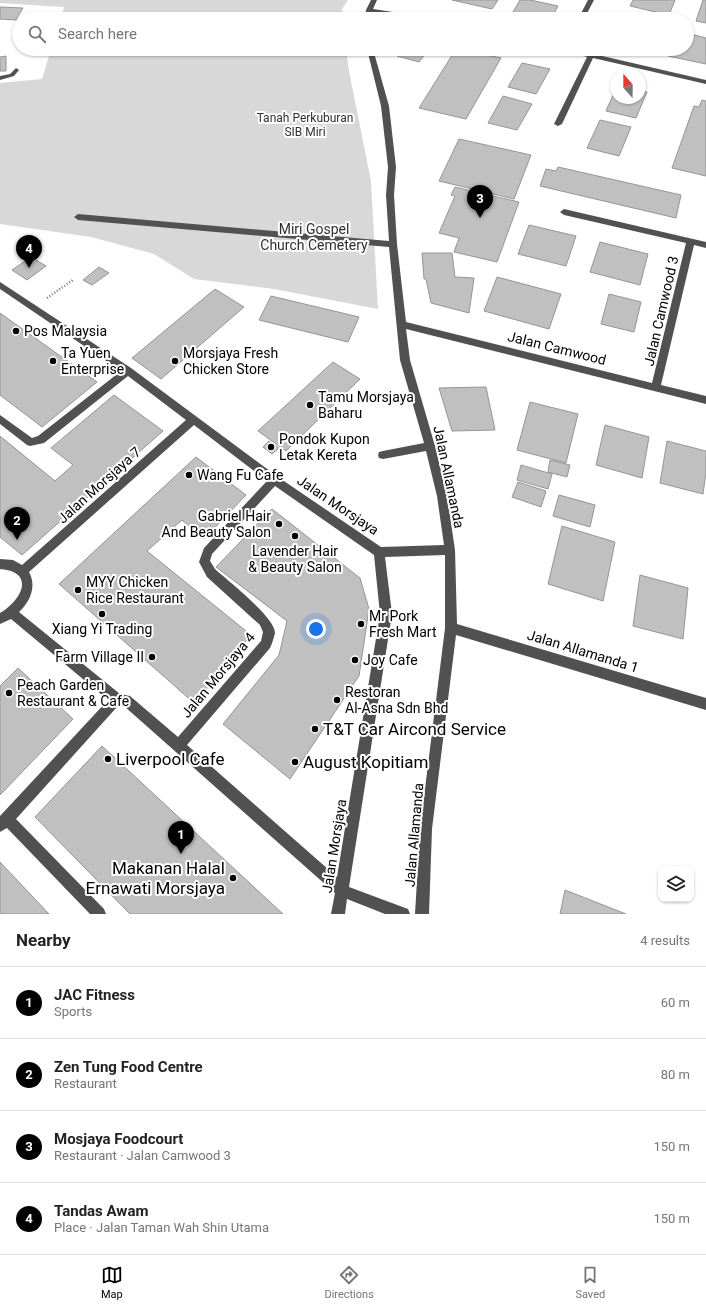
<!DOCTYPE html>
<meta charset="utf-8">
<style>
:root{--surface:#fff;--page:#f6f6f6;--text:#222;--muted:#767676;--line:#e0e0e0;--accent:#000}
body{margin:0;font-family:Roboto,sans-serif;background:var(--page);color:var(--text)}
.controls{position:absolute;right:12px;bottom:12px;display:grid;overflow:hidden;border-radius:8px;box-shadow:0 1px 3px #0004}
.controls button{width:36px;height:36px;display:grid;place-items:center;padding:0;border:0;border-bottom:1px solid var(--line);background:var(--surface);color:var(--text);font:20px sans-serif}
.compass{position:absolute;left:610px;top:68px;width:36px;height:36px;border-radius:50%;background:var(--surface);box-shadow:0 1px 3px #0004;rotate:339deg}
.you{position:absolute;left:316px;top:629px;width:14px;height:14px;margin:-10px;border:3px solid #fff;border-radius:50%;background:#1a73e8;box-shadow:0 0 0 6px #1a73e833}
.badge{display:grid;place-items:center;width:26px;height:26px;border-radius:50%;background:var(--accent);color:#fff;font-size:13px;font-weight:700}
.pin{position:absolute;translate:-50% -33px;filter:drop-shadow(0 1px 2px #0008)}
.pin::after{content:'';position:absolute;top:21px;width:14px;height:12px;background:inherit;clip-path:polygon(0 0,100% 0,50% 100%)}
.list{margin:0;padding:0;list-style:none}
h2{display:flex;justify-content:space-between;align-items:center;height:52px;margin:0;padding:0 16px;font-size:17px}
h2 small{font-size:13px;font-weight:400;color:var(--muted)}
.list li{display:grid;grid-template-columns:26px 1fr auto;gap:12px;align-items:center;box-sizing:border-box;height:72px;padding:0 16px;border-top:1px solid var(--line)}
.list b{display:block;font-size:15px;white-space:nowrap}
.list p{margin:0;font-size:13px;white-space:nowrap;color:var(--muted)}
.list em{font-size:13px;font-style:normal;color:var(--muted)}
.icon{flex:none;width:22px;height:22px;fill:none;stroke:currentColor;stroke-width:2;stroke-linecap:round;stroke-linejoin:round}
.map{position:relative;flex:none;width:706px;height:914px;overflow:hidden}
.search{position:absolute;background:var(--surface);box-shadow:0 1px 3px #0004;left:12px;right:12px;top:12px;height:44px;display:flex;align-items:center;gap:10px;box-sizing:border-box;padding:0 14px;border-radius:22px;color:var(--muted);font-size:15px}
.sheet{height:340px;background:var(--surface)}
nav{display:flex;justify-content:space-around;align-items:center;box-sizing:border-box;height:56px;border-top:1px solid var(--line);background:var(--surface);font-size:11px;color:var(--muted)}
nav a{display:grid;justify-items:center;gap:2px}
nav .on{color:var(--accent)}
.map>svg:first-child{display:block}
.green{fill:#d8d8d8}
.building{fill:#c0c0c0;stroke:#959595}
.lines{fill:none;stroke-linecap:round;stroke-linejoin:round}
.path{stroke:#737373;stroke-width:2.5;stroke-dasharray:1 2;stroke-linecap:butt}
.minor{fill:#515151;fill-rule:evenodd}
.poi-dot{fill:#000;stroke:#fff;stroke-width:1.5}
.labels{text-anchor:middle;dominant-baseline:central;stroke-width:4;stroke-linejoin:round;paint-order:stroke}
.far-park-label{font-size:12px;fill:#2f2f2f;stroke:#fff}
.park-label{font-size:14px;fill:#2f2f2f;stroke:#fff}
.street-label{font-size:14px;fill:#000;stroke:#fff}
.poi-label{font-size:14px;fill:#000;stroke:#fff;text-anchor:start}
.near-poi-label{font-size:17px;fill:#000;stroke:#fff;text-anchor:start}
</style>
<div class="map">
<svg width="706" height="914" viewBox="0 0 706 914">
<rect width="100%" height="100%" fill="#fff"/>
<!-- green -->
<g class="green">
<path d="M0,0H348L342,9L343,19H61L64,7L0,3Z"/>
<path d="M51,49H346L349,71L371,181L378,309L274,289L194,279L154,254L91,237L0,224V83L42,79Z"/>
</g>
<!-- building -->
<g class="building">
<path d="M452,0H498L492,9Z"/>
<path d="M520,0H530L558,6L551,19H517L510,17Z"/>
<path d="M633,0H675L669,15L630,6Z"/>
<path d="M703,0H706V23L696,21Z"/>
<path d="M0,7L23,8L16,20L0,19Z"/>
<path d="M687,33L706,38V64L668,56L671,49H687Z"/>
<path d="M403,49H429L419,62L397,56Z"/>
<path d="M456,49L501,58L466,119L419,108Z"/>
<path d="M6,56V71H0V57Z"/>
<path d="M522,63L550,69L536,94L508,87Z"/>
<path d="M616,88V98H640V91L647,92L636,118L606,111Z"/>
<path d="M503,96L532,104L517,130L488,123Z"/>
<path d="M702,100L706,101V176L672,168L694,106L699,107Z"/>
<path d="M600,120L631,127L619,156L587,148Z"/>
<path d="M459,139L531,155L514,199L439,181Z"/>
<path d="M558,167L681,195L676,218L540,186L546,169L556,171Z"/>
<path d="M455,187L519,202L497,262L454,252L459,238L439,233L455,196L451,195Z"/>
<path d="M529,225L576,236L566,266L518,254Z"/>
<path d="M600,242L648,254L640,285L590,272Z"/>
<path d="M422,253H452L455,277L474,278L469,313L431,303L426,279H424Z"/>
<path d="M31,257L46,266L27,280L12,270Z"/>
<path d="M99,267L109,273L92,285L83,280Z"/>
<path d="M497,277L561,294L549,329L484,311Z"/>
<path d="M215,289L244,307L161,379L132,358Z"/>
<path d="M609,294L641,302L634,332L601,324Z"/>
<path d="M271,296L359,317L348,342L259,320Z"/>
<path d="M0,313L97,382L42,427L0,395Z"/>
<path d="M333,362L360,379L286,451L258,431Z"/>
<path d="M486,387L495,430L452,431L439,388Z"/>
<path d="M114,395L163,431L22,555L0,537V436L55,481L73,465L51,448Z"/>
<path d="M530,402L578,414L566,463L517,450Z"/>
<path d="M605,425L649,437L642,478L596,465Z"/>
<path d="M269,441L279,448L272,454L263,447Z"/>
<path d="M667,441L706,451V472L703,494L660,483Z"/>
<path d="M196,457L246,495L204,539L182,520L147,551L251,635L194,703L59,584Z"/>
<path d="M550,460L570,465L567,477L548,472Z"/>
<path d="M521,465L552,474L548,489L517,480Z"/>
<path d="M518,482L546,491L541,507L512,497Z"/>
<path d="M559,495L595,505L590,527L553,516Z"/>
<path d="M272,509L360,578L369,609L359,676L290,779L223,724L279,655L287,621L216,567Z"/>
<path d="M562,526L615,542L603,601L548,584Z"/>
<path d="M640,575L688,588L683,639L633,626Z"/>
<path d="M18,668L73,719L0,795V686Z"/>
<path d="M102,746L283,914H130L35,817Z"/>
<path d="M0,862L49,914H0Z"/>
<path d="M565,890L626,914H560Z"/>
</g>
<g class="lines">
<!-- path -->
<path class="path" d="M47,298L73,280"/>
<!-- minor -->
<g class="minor">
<path d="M371,0H377L373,9L426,17L429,19H414L372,12L371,19H365L366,10Z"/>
<path d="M588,0H594L584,19H578Z"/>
<path d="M367,49H373L389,106L396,167L394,195L397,244L406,322L652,383L686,243L564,215L560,212L564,209L706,242V248L694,245L661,385L706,396V404L406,329L410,360L435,446L447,496L455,550L457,624L706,698V710L456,635L432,829L429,914H415L420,829L445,628V555L385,557L392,614L349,887L408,909L410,914H385L347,899L345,914H331L335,893L124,706L117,707L16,819L104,909L106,914H90L7,828L0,832V816L108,700L11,619L0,624V613C22,600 36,572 0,569V559L13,560L22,565L186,420L128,376L44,443L30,446L27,445L0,424V415L32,438L38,436L121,371L0,289V282L131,368L278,477L381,547L444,545L437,496L426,451L383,459L379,458L378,455L379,452L383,451L424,443L400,360L389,247L78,220L74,217L78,214L389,241L386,195L388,167L381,106ZM194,425L267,481L204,548L199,562L207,577L260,625L263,632L261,641L178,737L130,696L120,694L19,612C30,602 37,586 29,572ZM275,486L374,555L380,614L337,877L187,745L270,648C272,644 274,637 275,633C275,617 228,581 215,569L210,561L212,554Z"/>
<path d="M560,49H572L706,80V84L593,58L562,124L558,126L554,124L587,57Z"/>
<path d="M16,68L19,70L14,76L0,80V76L10,74Z"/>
</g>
</g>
<!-- markers -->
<g class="poi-dot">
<circle cx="16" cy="331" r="4"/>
<circle cx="53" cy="361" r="4"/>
<circle cx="175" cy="361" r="4"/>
<circle cx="310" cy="405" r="4"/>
<circle cx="271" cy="447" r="4"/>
<circle cx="189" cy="475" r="4"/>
<circle cx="279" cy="524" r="4"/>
<circle cx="295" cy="536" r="4"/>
<circle cx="78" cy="590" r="4"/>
<circle cx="102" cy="614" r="4"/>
<circle cx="361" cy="624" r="4"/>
<circle cx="152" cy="657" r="4"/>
<circle cx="355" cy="660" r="4"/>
<circle cx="9" cy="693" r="4"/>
<circle cx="337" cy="700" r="4"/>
<circle cx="315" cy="729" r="4"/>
<circle cx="108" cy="759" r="4"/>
<circle cx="295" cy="762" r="4"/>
<circle cx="233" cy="878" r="4"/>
</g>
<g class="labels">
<!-- far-park labels -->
<g class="far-park-label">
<text x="305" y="118">Tanah Perkuburan<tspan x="305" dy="14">SIB Miri</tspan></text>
</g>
<!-- park labels -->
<g class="park-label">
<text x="314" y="229">Miri Gospel<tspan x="314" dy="16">Church Cemetery</tspan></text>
</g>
<!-- street labels -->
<g class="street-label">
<text transform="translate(661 311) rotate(-77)">Jalan Camwood 3</text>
<text transform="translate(557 348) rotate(14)">Jalan Camwood</text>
<text transform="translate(449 477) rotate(78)">Jalan Allamanda</text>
<text transform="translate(99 485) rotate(-42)">Jalan Morsjaya 7</text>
<text transform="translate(338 505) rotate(34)">Jalan Morsjaya</text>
<text transform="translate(583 651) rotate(17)">Jalan Allamanda 1</text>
<text transform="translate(218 675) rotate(-50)">Jalan Morsjaya 4</text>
<text transform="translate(414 835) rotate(-85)">Jalan Allamanda</text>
<text transform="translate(334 846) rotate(-81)">Jalan Morsjaya</text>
</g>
<!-- poi labels -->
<g class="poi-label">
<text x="24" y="331">Pos Malaysia</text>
<text x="61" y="353">Ta Yuen<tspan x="61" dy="16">Enterprise</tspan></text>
<text x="183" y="353">Morsjaya Fresh<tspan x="183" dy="16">Chicken Store</tspan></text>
<text x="318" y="397">Tamu Morsjaya<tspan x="318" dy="16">Baharu</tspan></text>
<text x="279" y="439">Pondok Kupon<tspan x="279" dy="16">Letak Kereta</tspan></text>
<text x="197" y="475">Wang Fu Cafe</text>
<text x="271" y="516" text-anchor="end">Gabriel Hair<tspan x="271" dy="16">And Beauty Salon</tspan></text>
<text x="295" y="551" text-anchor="middle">Lavender Hair<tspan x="295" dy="16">&amp; Beauty Salon</tspan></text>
<text x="86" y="582">MYY Chicken<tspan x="86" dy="16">Rice Restaurant</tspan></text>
<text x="369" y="616">Mr Pork<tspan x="369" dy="16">Fresh Mart</tspan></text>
<text x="102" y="629" text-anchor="middle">Xiang Yi Trading</text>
<text x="144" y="657" text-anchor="end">Farm Village II</text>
<text x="363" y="660">Joy Cafe</text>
<text x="17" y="685">Peach Garden<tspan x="17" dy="16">Restaurant &amp; Cafe</tspan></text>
<text x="345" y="692">Restoran<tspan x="345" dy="16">Al-Asna Sdn Bhd</tspan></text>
</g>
<!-- near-poi labels -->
<g class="near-poi-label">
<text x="323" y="729">T&amp;T Car Aircond Service</text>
<text x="116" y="759">Liverpool Cafe</text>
<text x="303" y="762">August Kopitiam</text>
<text x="225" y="868" text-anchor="end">Makanan Halal<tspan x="225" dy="20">Ernawati Morsjaya</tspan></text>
</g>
</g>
</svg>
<div class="controls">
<button><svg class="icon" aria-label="layers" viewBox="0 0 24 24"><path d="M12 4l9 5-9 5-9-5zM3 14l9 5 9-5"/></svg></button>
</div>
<svg class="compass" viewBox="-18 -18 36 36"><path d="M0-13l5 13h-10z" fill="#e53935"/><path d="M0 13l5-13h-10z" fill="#767676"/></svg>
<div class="you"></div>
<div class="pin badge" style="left:181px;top:854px">1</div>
<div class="pin badge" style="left:17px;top:540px">2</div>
<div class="pin badge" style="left:480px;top:218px">3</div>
<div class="pin badge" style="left:29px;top:268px">4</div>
<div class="search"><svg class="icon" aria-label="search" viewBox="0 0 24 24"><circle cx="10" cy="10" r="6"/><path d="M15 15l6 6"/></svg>Search here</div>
</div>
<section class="sheet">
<h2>Nearby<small>4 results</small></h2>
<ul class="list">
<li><span class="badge">1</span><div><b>JAC Fitness</b><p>Sports</p></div><em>60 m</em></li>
<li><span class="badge">2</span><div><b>Zen Tung Food Centre</b><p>Restaurant</p></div><em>80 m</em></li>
<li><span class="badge">3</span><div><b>Mosjaya Foodcourt</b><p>Restaurant · Jalan Camwood 3</p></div><em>150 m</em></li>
<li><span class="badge">4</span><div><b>Tandas Awam</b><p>Place · Jalan Taman Wah Shin Utama</p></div><em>150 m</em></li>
</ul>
</section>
<nav>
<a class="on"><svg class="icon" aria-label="map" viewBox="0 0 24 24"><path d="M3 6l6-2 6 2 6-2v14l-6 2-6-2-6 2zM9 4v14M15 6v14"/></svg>Map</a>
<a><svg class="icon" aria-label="directions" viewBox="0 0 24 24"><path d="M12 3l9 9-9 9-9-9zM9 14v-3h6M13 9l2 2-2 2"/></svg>Directions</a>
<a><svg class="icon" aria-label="saved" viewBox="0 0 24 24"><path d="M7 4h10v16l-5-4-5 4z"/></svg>Saved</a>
</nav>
